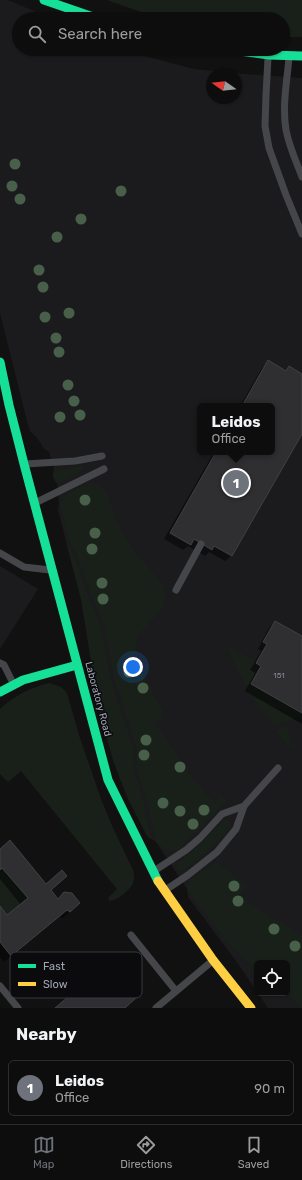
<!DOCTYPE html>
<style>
:root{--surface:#0d0d0d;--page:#1b1b1b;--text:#f1f3f6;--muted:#9a9c9d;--line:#2d2d2e;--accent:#6e727b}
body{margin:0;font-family:Rubik,sans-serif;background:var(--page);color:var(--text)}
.controls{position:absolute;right:12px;bottom:12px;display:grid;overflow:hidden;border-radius:6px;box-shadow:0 1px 3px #0004}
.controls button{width:36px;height:36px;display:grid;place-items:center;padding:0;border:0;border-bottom:1px solid var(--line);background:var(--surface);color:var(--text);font:20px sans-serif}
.compass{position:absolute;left:206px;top:68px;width:36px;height:36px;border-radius:50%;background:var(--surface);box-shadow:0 1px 3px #0004;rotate:284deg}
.you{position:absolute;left:133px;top:667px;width:14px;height:14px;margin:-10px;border:3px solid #fff;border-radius:50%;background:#1a73e8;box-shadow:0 0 0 6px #1a73e833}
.badge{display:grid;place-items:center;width:26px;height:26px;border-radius:50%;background:var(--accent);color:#fff;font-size:13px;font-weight:700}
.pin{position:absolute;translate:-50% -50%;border:2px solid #fff;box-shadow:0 1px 4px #0006}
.popup{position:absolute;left:197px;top:403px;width:78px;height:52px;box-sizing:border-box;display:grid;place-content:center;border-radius:6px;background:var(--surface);filter:drop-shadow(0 1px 3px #0005);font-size:13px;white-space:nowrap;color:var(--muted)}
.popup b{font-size:15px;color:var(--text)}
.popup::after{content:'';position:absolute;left:50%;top:100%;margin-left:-8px;border:8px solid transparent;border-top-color:var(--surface)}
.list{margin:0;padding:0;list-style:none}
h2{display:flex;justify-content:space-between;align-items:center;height:52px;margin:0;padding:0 16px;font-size:17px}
h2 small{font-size:13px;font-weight:400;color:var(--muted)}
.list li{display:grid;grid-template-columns:26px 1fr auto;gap:12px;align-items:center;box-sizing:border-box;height:56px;margin:0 8px 8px;padding:0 8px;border:1px solid var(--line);border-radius:6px}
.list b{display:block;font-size:15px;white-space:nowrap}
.list p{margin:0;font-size:13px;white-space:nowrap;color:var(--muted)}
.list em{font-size:13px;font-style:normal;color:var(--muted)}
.icon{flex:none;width:22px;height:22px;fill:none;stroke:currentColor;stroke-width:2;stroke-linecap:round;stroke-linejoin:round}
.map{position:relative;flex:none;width:302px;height:1008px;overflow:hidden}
.search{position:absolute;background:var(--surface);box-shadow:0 1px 3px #0004;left:12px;right:12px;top:12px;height:44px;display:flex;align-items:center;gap:10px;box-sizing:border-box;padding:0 14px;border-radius:22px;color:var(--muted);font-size:15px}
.sheet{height:116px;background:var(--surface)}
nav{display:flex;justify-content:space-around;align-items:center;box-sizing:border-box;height:56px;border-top:1px solid var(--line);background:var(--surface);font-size:11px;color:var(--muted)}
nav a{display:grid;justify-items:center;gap:2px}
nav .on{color:var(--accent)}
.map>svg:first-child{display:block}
.built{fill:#1b1b1d;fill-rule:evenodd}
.green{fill:#19201a}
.shadow{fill:#0007}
.building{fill:#2f2f31;stroke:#3f4145}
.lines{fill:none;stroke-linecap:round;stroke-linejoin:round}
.lane{stroke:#45464a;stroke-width:7}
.fast{stroke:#16e098;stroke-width:9}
.slow{stroke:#ffcf43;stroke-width:9}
.tree{fill:#48604a}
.labels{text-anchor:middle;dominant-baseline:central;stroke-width:3;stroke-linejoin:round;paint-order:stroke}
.number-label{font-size:8px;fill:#848893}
.street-label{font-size:10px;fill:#a0a6b4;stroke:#0b0b0d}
.key{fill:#0b0b0d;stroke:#383a3f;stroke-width:1}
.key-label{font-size:11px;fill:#a0a6b4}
</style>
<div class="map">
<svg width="302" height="1008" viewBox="0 0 302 1008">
<rect width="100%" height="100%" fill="#111"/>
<!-- built -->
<g class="built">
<path d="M0,0H8L53,19H19V49H124L137,54L194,69L246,74L302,78V1008H268L258,993H287V963H257V992L239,965L188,897L187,889L156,842L147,836L120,779L99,709L81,599L58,510L59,503L57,483L55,481L53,476L54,470L49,452L44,449L38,439L30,431L28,425L0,313ZM212,74H236V98H212ZM200,406H272V452H200Z"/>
<path d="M0,566L38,589L0,649Z"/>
</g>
<!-- green -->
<g class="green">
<path d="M107,0H302V37H283V19H161Z"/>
<path d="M81,466L83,467V470L60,482L57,483C53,479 52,475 54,470H63Z"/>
<path d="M91,483C108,486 108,497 113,511C115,518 118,525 122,531C127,539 131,547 136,554C145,565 162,579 165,593C168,616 137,624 136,647C136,663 156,700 164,714L163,718L155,722L186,770L214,803L221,796L226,798V801L196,833L177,850L170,851L165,849L156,842L148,806L137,769V749L114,678L105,629L101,617L91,594L76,553L69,540L60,504C64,493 80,486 91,483Z"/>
<path d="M66,542L75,559L87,593L100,626L103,637L109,672L114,691L133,747V759L135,772L145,808L151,839L147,836L128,799L120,779L113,760L99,709L81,599Z"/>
<path d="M226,645L256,662V663L261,666L251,684L302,713V717L274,725C254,702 238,674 226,645Z"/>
<path d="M49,683L61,687L67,693L79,735L101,799L113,828L133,870C134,875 135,879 133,883C131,889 117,901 110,901L108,899L109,897L117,889L21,771L8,782L0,774V709C15,695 30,688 49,683Z"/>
<path d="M287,727L293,749V750L275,730Z"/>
<path d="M224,820H227L230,822V828L198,860L182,871L178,870L177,867L178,863L197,848Z"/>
<path d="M214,863H218L246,885L240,894C259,912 281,922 302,935V1008H300L287,993V963H257V970C229,948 208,917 187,889L189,882L192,879Z"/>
<path d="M2,868L28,898L7,915L0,906V870Z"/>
</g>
<!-- shadow -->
<g class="shadow">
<path d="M268,362L285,371L289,367L302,375V432L232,555L225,561L209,552L205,556L188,546L183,550L164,539L214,452H272V406H240L262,368Z"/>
<path d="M275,622L302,637V724L245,691L255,673L250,670L261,651L258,649L269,628Z"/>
<path d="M0,850L45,885L66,876L50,891L57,900L79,903L63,918L60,916L4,962L0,957V908L7,917L21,905L0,879Z"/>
</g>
<!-- building -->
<g class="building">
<path d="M268,360L286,371L289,366L302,374V434L232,556L214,546L212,550L194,539L191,545L170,533L216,452H272V406H242Z"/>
<path d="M275,621L302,636V713L251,684L261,666L256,663L267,644L263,642Z"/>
<path d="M10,840L46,884L62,870L67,876L51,890L58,899L64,892L72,893L80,903L70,912L67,910L11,956L0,942V906L7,915L28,898L2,868L0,870V849Z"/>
<path d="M108,963L115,971L118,968L133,986L130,989L137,997L125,1008H55Z"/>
</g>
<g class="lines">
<!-- lane -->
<g class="lane">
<path d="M268,58L266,95L265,126L269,148L286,195L302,234"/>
<path d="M289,58C287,81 282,106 286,130C289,146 296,161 302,177"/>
<path d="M25,464L75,461L102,456"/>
<path d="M37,502L104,469"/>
<path d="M0,553L24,567L50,570"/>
<path d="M176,590L201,544"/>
<path d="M0,663L4,665L13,683"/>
<path d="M154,871L186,850L200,838L222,814L244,806"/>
<path d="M167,889L188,875L217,852L236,829L244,806L278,768"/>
<path d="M131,935L176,991"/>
<path d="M0,986L18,1008"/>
<path d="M156,1008L211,962"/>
</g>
<!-- fast -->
<g class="fast">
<path d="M44,0L99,19"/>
<path d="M224,49L269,55L302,56"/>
<path d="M0,362L9,405L24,464L108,780L158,881"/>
<path d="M0,692L23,680L77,665"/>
</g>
<!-- slow -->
<path class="slow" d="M158,881L213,960L251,1008"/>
</g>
<!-- trees -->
<g class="tree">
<circle cx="15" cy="164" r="5.5"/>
<circle cx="12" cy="186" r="5.5"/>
<circle cx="121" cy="191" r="5.5"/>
<circle cx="20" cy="199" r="5.5"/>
<circle cx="81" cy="219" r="5.5"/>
<circle cx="57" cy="237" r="5.5"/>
<circle cx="39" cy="270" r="5.5"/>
<circle cx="43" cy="287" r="5.5"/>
<circle cx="69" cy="313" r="5.5"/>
<circle cx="45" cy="317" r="5.5"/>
<circle cx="56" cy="338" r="5.5"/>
<circle cx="59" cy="352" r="5.5"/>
<circle cx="68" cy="385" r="5.5"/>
<circle cx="74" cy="401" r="5.5"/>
<circle cx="80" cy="415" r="5.5"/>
<circle cx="60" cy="417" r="5.5"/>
<circle cx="85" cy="500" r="5.5"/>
<circle cx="95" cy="533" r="5.5"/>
<circle cx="92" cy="549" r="5.5"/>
<circle cx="102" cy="583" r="5.5"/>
<circle cx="103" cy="599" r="5.5"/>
<circle cx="129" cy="672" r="5.5"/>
<circle cx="143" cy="688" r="5.5"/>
<circle cx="146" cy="740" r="5.5"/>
<circle cx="144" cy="755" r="5.5"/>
<circle cx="180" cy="767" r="5.5"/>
<circle cx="163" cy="803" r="5.5"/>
<circle cx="204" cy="810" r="5.5"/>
<circle cx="180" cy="811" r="5.5"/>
<circle cx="193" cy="824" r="5.5"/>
<circle cx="234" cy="886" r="5.5"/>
<circle cx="238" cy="901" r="5.5"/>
<circle cx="274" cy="929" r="5.5"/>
<circle cx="295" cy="946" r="5.5"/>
</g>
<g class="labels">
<!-- number labels -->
<g class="number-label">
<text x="279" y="675">151</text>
</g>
<!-- street labels -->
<g class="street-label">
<text transform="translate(98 699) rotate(75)">Laboratory Road</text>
</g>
</g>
<!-- legend -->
<rect x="10" y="952" width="132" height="46" rx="6" class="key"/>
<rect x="18" y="964" width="18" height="4" fill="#16e098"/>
<rect x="18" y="982" width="18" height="4" fill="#ffcf43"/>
<g class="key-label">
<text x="43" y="970">Fast</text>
<text x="43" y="988">Slow</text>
</g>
</svg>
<div class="controls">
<button><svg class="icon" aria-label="locate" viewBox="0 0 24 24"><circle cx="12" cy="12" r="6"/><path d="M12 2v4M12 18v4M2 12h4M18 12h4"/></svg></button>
</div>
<svg class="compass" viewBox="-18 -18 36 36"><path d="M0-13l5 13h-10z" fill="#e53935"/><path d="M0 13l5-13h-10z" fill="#9a9c9d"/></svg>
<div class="you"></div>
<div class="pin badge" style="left:236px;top:483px">1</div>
<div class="popup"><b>Leidos</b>Office</div>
<div class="search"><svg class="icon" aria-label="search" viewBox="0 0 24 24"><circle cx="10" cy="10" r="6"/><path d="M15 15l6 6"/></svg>Search here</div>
</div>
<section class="sheet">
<h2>Nearby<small></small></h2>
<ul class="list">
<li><span class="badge">1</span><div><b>Leidos</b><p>Office</p></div><em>90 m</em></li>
</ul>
</section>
<nav>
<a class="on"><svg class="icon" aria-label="map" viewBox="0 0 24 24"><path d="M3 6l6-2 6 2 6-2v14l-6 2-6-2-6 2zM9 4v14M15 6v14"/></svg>Map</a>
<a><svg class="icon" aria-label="directions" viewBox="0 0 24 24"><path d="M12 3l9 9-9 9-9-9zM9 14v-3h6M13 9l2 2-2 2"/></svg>Directions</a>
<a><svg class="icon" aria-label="saved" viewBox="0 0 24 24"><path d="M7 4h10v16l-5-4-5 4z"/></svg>Saved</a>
</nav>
